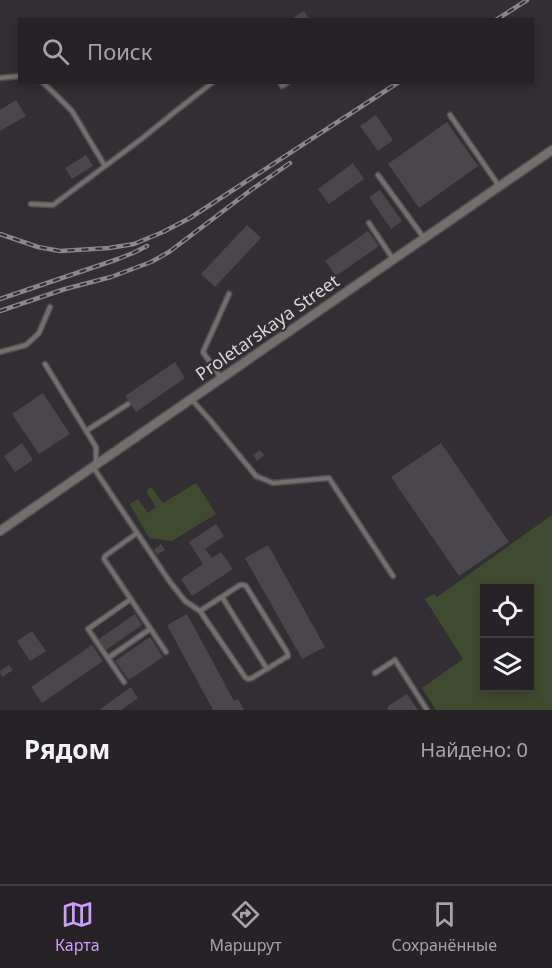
<!DOCTYPE html>
<html lang="ru">
<meta charset="utf-8">
<style>
:root{--surface:#262226;--page:#322f32;--text:#f1f3f6;--muted:#a4a4a7;--line:#423f43;--accent:#d09dff}
body{margin:0;font-family:"Noto Sans",sans-serif;background:var(--page);color:var(--text)}
.controls{position:absolute;right:18px;bottom:18px;display:grid;overflow:hidden;border-radius:0px;box-shadow:0 3px 9px #0003}
.controls button{width:54px;height:54px;display:grid;place-items:center;padding:0;border:0;border-bottom:2px solid var(--line);background:var(--surface);color:var(--text);font:30px sans-serif}
.list{margin:0;padding:0;list-style:none}
h2{display:flex;justify-content:space-between;align-items:center;height:78px;margin:0;padding:0 24px;font-size:26px}
h2 small{font-size:20px;font-weight:400;color:var(--muted)}
.icon{flex:none;width:33px;height:33px;fill:none;stroke:currentColor;stroke-width:2;stroke-linecap:round;stroke-linejoin:round}
.map{position:relative;flex:none;width:552px;height:710px;overflow:hidden}
.search{position:absolute;background:var(--surface);box-shadow:0 3px 9px #0003;left:18px;right:18px;top:18px;height:66px;display:flex;align-items:center;gap:15px;box-sizing:border-box;padding:0 21px;border-radius:0px;color:var(--muted);font-size:22px}
.sheet{height:174px;background:var(--surface)}
nav{display:flex;justify-content:space-around;align-items:center;box-sizing:border-box;height:84px;border-top:2px solid var(--line);background:var(--surface);font-size:16px;color:var(--muted)}
nav a{display:grid;justify-items:center;gap:3px}
nav .on{color:var(--accent)}
.map>svg:first-child{display:block}
.green{fill:#3f4b2e;fill-rule:evenodd}
.building{fill:#49464c}
.lines{fill:none;stroke-linecap:round;stroke-linejoin:round}
.lane-casing{stroke:#514c50;stroke-width:7}
.street-casing{stroke:#514c50;stroke-width:11}
.lane{stroke:#72706d;stroke-width:4}
.street{stroke:#72706d;stroke-width:8}
.rail-casing{stroke:#8c878b;stroke-width:4.5}
.rail{stroke:#332e33;stroke-width:2;stroke-dasharray:7;stroke-linecap:butt}
.labels{text-anchor:middle;dominant-baseline:central;stroke-width:4.5;stroke-linejoin:round;paint-order:stroke}
.street-label{font-size:18px;fill:#d7d3d6;stroke:#332e33}
</style>
<div class="map">
<svg width="552" height="710" viewBox="0 0 552 710">
<rect width="100%" height="100%" fill="#332e33"/>
<!-- green -->
<g class="green">
<path d="M196,483L216,514L172,541L149,538L130,504L138,499L148,513L156,507L146,491L151,487L163,503Z"/>
<path d="M552,515V710H436L422,688L463,659L425,599L434,594L437,597ZM484,588H530V688H484Z"/>
</g>
<!-- building -->
<g class="building">
<path d="M304,11L310,20H290Z"/>
<path d="M16,100L26,116L0,131V110Z"/>
<path d="M376,115L393,140L378,151L360,126Z"/>
<path d="M447,122L478,166L419,208L388,164Z"/>
<path d="M86,155L93,166L72,179L65,168Z"/>
<path d="M353,163L364,179L329,204L318,189Z"/>
<path d="M380,190L402,221L391,229L369,197Z"/>
<path d="M247,225L261,238L215,287L201,274Z"/>
<path d="M368,231L379,246L336,276L325,261Z"/>
<path d="M175,362L185,378L136,412L125,396Z"/>
<path d="M43,393L70,434L39,454L12,414Z"/>
<path d="M22,443L33,460L15,472L4,456Z"/>
<path d="M441,443L509,542L459,576L391,477Z"/>
<path d="M260,450L264,455L257,461L253,455Z"/>
<path d="M216,524L224,536L205,549L212,558L221,552L233,569L192,596L181,579L203,564L189,542Z"/>
<path d="M161,544L165,550L157,555L154,550Z"/>
<path d="M268,545L325,647L302,659L245,558Z"/>
<path d="M135,614L142,625L106,650L99,639Z"/>
<path d="M187,614L234,701L238,699L244,710H213L167,625Z"/>
<path d="M32,631L46,651L30,661L17,641Z"/>
<path d="M150,637L163,657L129,680L115,661Z"/>
<path d="M92,645L103,661L42,703L31,687Z"/>
<path d="M9,665L13,670L2,677L0,671Z"/>
<path d="M131,687L138,698L121,710H99Z"/>
<path d="M407,694L418,710H389L387,707Z"/>
</g>
<g class="lines">
<!-- lane casing -->
<g class="lane-casing">
<g id="lane">
<path d="M0,78L20,76"/>
<path d="M42,82L54,93L72,111L105,166"/>
<path d="M280,82L282,86L288,82"/>
<path d="M450,115L499,186"/>
<path d="M378,175L424,238"/>
<path d="M31,204L53,205L140,140L176,111L213,82"/>
<path d="M369,223L393,259"/>
<path d="M0,352L26,345L39,333L50,307"/>
<path d="M45,364L96,447V464"/>
<path d="M221,378L203,352L229,294"/>
<path d="M192,400L210,420L256,476L273,483L329,478L393,576"/>
<path d="M86,431L128,404"/>
<path d="M93,467L170,582L185,601L200,611L245,677L248,679L252,678L288,656L287,652L246,586L243,585H240L200,611"/>
<path d="M137,533L105,556L104,559L166,652"/>
<path d="M222,597L267,669"/>
<path d="M108,658L150,629"/>
<path d="M375,673L395,660L427,710"/>
<path d="M124,682L88,629L131,599"/>
</g>
</g>
<!-- street casing -->
<g class="street-casing">
<path id="street" d="M0,531L552,150"/>
</g>
<!-- lane -->
<use href="#lane" class="lane"/>
<!-- street -->
<use href="#street" class="street"/>
<!-- rail casing -->
<g class="rail-casing">
<g id="rail">
<path d="M496,20L527,0"/>
<path d="M0,234L38,247L60,251L109,248L134,244L163,232L190,218L399,82"/>
<path d="M0,299L118,259L133,253L147,246"/>
<path d="M0,311L65,289L111,277L151,262L169,252L251,190L290,163"/>
</g>
</g>
<!-- rail -->
<use href="#rail" class="rail"/>
</g>
<g class="labels">
<!-- street labels -->
<g class="street-label">
<text transform="translate(267 327) rotate(-35)">Proletarskaya Street</text>
</g>
</g>
</svg>
<div class="controls">
<button><svg class="icon" aria-label="locate" viewBox="0 0 24 24"><circle cx="12" cy="12" r="6"/><path d="M12 2v4M12 18v4M2 12h4M18 12h4"/></svg></button>
<button><svg class="icon" aria-label="layers" viewBox="0 0 24 24"><path d="M12 4l9 5-9 5-9-5zM3 14l9 5 9-5"/></svg></button>
</div>
<div class="search"><svg class="icon" aria-label="search" viewBox="0 0 24 24"><circle cx="10" cy="10" r="6"/><path d="M15 15l6 6"/></svg>Поиск</div>
</div>
<section class="sheet">
<h2>Рядом<small>Найдено: 0</small></h2>
<ul class="list">
</ul>
</section>
<nav>
<a class="on"><svg class="icon" aria-label="map" viewBox="0 0 24 24"><path d="M3 6l6-2 6 2 6-2v14l-6 2-6-2-6 2zM9 4v14M15 6v14"/></svg>Карта</a>
<a><svg class="icon" aria-label="directions" viewBox="0 0 24 24"><path d="M12 3l9 9-9 9-9-9zM9 14v-3h6M13 9l2 2-2 2"/></svg>Маршрут</a>
<a><svg class="icon" aria-label="saved" viewBox="0 0 24 24"><path d="M7 4h10v16l-5-4-5 4z"/></svg>Сохранённые</a>
</nav>
